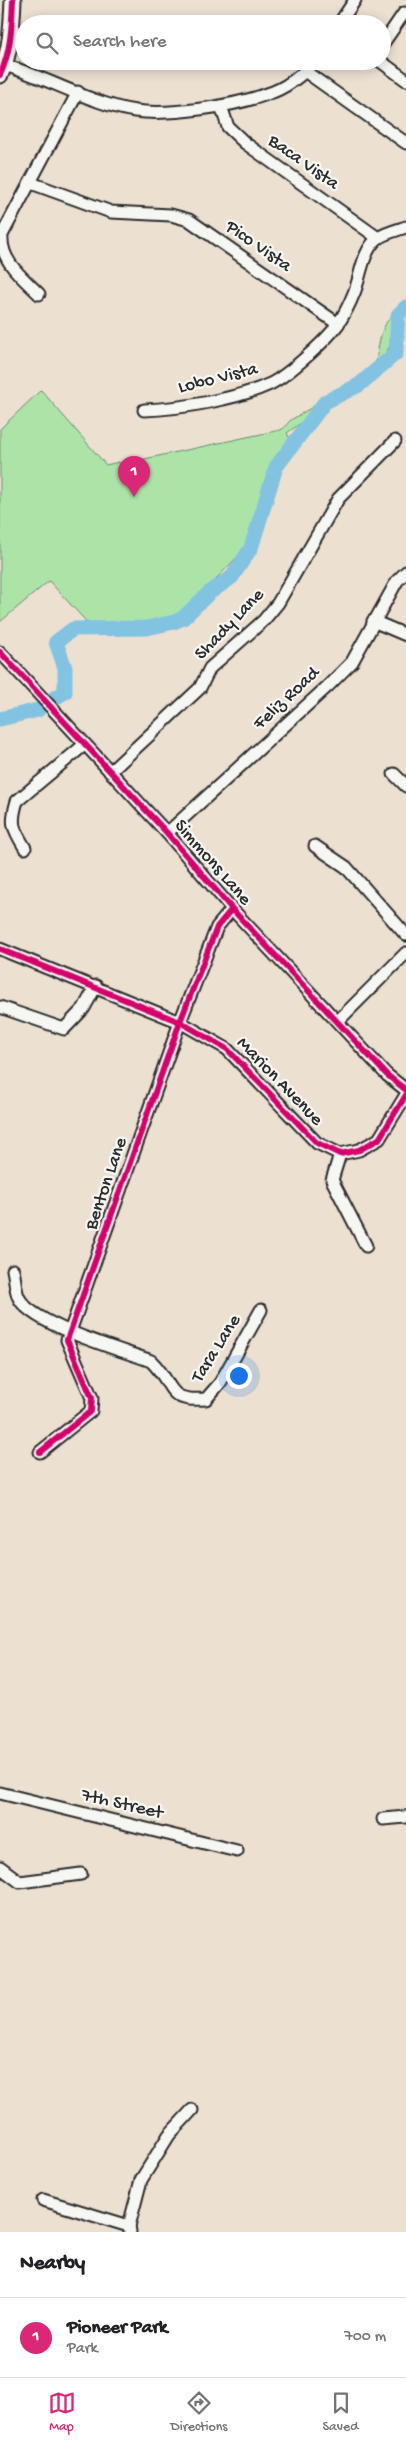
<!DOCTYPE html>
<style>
:root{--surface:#fff;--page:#f6f6f6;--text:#202124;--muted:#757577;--line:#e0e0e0;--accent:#db2777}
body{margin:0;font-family:"Gochi Hand",sans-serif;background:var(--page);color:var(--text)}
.you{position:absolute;left:238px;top:1375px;width:18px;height:18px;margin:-12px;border:4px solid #fff;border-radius:50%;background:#1a73e8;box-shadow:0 0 0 8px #1a73e833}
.badge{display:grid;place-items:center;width:32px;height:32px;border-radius:50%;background:var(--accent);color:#fff;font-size:16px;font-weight:700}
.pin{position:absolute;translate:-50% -41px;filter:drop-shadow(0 1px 2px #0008)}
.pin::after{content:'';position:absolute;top:26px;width:18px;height:15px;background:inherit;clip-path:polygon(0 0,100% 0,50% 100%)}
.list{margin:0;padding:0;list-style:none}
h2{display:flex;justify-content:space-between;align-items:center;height:65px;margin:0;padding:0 20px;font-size:21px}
h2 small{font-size:16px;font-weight:400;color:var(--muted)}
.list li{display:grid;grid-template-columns:32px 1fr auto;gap:15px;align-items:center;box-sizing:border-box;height:80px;padding:0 20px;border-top:1px solid var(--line)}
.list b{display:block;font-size:19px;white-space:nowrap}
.list p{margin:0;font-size:16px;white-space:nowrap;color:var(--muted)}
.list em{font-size:16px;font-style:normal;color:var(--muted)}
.icon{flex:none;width:28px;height:28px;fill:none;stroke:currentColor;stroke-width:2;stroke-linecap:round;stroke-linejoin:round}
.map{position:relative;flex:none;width:406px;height:2232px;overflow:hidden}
.search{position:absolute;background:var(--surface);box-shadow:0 2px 12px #0003;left:15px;right:15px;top:15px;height:55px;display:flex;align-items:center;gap:12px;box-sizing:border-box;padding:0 18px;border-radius:28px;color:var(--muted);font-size:19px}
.sheet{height:145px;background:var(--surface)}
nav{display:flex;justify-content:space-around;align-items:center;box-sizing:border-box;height:70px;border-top:1px solid var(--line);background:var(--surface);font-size:14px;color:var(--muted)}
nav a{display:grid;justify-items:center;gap:2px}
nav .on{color:var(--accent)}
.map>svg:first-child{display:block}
.green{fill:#ace4a8;stroke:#6c886a}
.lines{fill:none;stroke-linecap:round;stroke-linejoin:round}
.river{stroke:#82c3e2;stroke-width:15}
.minor-casing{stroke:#2b2b2b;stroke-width:15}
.major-casing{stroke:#2b2b2b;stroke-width:19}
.minor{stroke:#f6f6f2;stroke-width:11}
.major{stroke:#f6f6f2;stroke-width:15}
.cycleway-casing{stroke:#f6f6f2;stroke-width:9}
.cycleway{stroke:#d6006c;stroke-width:6}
.labels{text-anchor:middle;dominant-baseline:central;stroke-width:4.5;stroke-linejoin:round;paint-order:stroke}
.street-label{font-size:19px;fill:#2b2b2b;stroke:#f6f6f2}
</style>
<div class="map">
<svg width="406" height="2232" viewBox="0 0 406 2232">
<rect width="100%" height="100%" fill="#ece0d1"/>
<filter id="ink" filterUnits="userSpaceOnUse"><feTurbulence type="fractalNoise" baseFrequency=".02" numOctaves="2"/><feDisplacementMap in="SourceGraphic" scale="10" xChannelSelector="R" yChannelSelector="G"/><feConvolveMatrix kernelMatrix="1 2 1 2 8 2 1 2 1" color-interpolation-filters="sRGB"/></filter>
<g filter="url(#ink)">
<!-- green -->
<path class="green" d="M394,314L402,326L377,367L287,433L292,443L286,452L256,529L238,556L217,578L201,605L174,622H139L119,634L95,631L49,581L0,622V429L41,390L106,465L119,462L121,464L280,430C287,428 287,421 294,418C322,401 350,387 375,366C379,348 379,326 394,314Z"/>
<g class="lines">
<!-- river -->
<g class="river">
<path d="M53,699L65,692V668L56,642L73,629L147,628L174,622L183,618L209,593L232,577L251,548L276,467L325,402L359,385L396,353L398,315L406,307"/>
<path d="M0,719L38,710"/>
</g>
<!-- minor casing -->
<g class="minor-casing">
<g id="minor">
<path d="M339,24L355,0"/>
<path d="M382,45L404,13"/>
<path d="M380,61L406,80"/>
<path d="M4,65C46,77 94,105 135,111C169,116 234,106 267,94C284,89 304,75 313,61"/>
<path d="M306,72L406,143"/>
<path d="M221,106L228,127L245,143L378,238"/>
<path d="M31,183L111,212L171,215L189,220L338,324"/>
<path d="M39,294C22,277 0,261 2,235L78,92"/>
<path d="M144,410C179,409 238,399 270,384C287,376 327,340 338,324C344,315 350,303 354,293C361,276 362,251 378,238C385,233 397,230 406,227"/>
<path d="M373,621L406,635"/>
<path d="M0,652L167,833L232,909L387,1075L406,1090"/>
<path d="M110,772L200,688L210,668L264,620L278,603L338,499L395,441"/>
<path d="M394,774L406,786"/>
<path d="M167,833L328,686L352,662L397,581L406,572"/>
<path d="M315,846L346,867L406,935"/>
<path d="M25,848C13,828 10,824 17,801L84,745"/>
<path d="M0,949L180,1022L227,1049L317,1143L340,1154L359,1150L379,1139L406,1095"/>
<path d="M0,1007L64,1029L84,1008L96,986"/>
<path d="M338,1021L406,953"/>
<path d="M340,1154L332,1180L366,1246"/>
<path d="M13,1270C15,1278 15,1288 18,1296C28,1324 122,1350 151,1361C176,1385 164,1402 206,1399L220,1383L261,1310"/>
<path d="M40,1452L91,1411L92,1398L67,1340L180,1022L217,927L232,909"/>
<path d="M0,1793L237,1851"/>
<path d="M383,1819L406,1817"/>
<path d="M0,1867L20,1882L81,1874"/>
<path d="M43,2200L129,2226"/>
<path d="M130,2232L129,2226L141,2180L169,2135L192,2110"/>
</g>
</g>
<!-- major casing -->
<g class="major-casing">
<path id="major" d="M0,75C11,52 12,24 13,0"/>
</g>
<!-- minor -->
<use href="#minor" class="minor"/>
<!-- major -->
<use href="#major" class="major"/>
<!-- cycleway casing -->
<g class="cycleway-casing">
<g id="cycleway">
<path d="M0,75C11,52 12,24 13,0"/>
<path d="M0,652L167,833L232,909L387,1075L406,1090"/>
<path d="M0,949L180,1022L227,1049L317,1143L340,1154L359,1150L379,1139L406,1095"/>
<path d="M40,1452L91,1411L92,1398L67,1340L180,1022L217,927L232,909"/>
</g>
</g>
<!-- cycleway -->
<use href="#cycleway" class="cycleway"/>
</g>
</g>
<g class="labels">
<!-- street labels -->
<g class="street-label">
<text transform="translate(303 163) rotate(35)">Baca Vista</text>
<text transform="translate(258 247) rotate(35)">Pico Vista</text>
<text transform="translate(218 379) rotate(-14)">Lobo Vista</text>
<text transform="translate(230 625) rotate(-46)">Shady Lane</text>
<text transform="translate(287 699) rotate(-43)">Feliz Road</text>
<text transform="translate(212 863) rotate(49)">Simmons Lane</text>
<text transform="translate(279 1082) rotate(46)">Marion Avenue</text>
<text transform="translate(107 1184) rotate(-71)">Benton Lane</text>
<text transform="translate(217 1349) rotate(-58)">Tara Lane</text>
<text transform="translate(122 1805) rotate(13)">7th Street</text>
</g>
</g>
</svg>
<div class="you"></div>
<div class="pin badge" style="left:134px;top:497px">1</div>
<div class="search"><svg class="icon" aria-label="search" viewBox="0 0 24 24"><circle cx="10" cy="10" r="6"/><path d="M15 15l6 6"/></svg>Search here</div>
</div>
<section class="sheet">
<h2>Nearby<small></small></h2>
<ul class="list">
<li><span class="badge">1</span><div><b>Pioneer Park</b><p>Park</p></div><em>700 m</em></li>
</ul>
</section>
<nav>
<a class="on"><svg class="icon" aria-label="map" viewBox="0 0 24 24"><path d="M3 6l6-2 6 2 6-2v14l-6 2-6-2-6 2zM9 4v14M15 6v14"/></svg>Map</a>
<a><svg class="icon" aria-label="directions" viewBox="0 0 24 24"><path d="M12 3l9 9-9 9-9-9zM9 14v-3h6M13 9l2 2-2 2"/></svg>Directions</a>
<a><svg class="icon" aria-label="saved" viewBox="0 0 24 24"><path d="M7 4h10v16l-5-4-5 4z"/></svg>Saved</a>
</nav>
